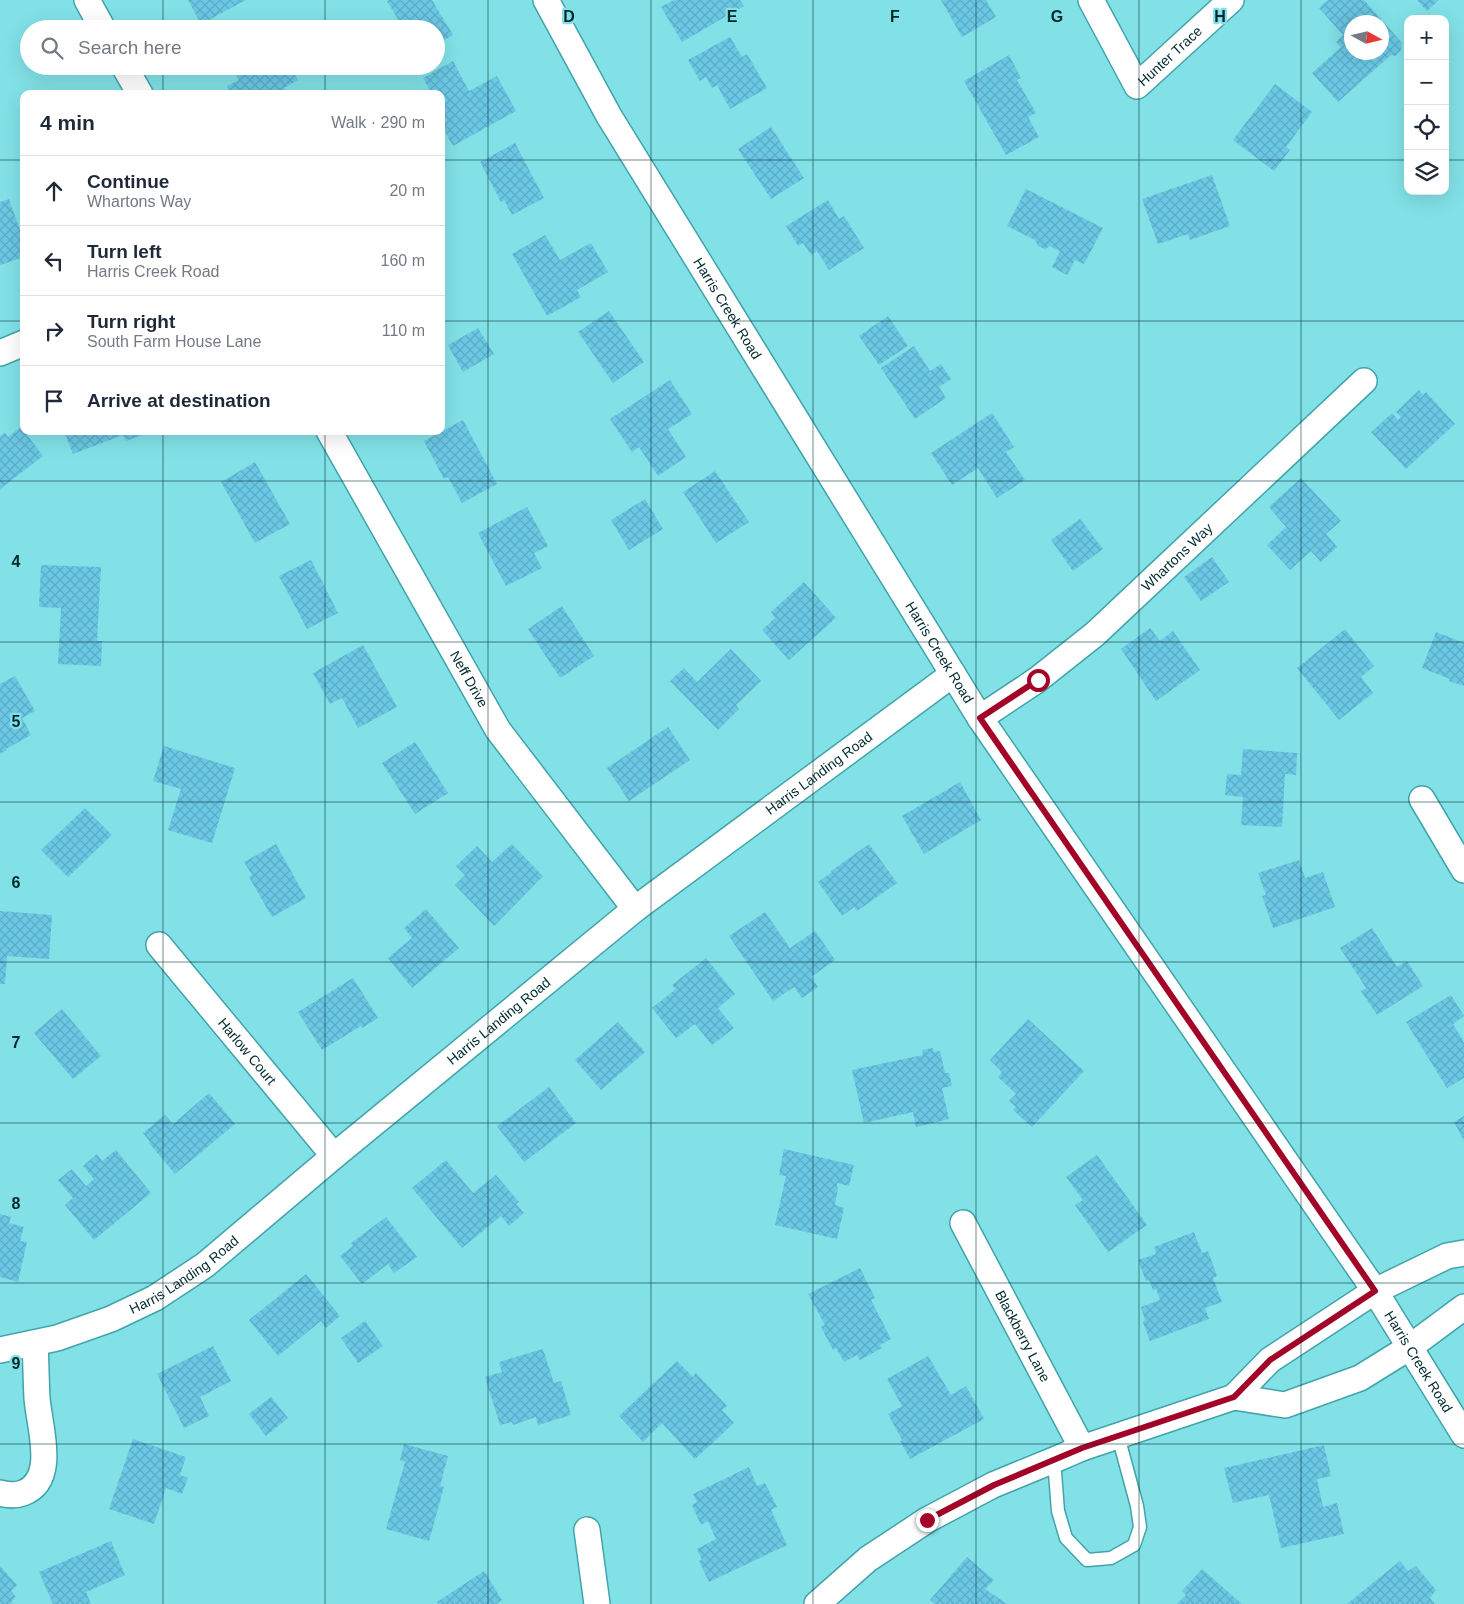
<!DOCTYPE html>
<meta charset="utf-8">
<style>
:root{--surface:#fff;--page:#f2f2f3;--text:#1f2937;--muted:#747a83;--line:#e0e1e3}
body{margin:0;font-family:Helvetica,sans-serif;background:var(--page);color:var(--text)}
.controls{position:absolute;right:15px;top:15px;display:grid;overflow:hidden;border-radius:10px;box-shadow:0 5px 20px #0002}
.controls button{width:45px;height:45px;display:grid;place-items:center;padding:0;border:0;border-bottom:1px solid var(--line);background:var(--surface);color:var(--text);font:25px sans-serif}
.compass{position:absolute;left:1344px;top:15px;width:45px;height:45px;border-radius:50%;background:var(--surface);box-shadow:0 5px 20px #0002;rotate:98deg}
.stop{position:absolute;width:15px;height:15px;margin:-11px;border:4px solid #a20326;border-radius:50%;background:#fff}
.stop.end{background:#a20326;border-color:#fff;box-shadow:0 1px 5px #0008}
.list{margin:0;padding:0;list-style:none}
h2{display:flex;justify-content:space-between;align-items:center;height:65px;margin:0;padding:0 20px;font-size:21px}
h2 small{font-size:16px;font-weight:400;color:var(--muted)}
.list li{display:grid;grid-template-columns:32px 1fr auto;gap:15px;align-items:center;box-sizing:border-box;height:70px;padding:0 20px;border-top:1px solid var(--line)}
.list b{display:block;font-size:19px;white-space:nowrap}
.list p{margin:0;font-size:16px;white-space:nowrap;color:var(--muted)}
.list em{font-size:16px;font-style:normal;color:var(--muted)}
.icon{flex:none;width:28px;height:28px;fill:none;stroke:currentColor;stroke-width:2;stroke-linecap:round;stroke-linejoin:round}
.map{position:relative;flex:none;width:1464px;height:1604px;overflow:hidden}
.search{position:absolute;background:var(--surface);box-shadow:0 5px 20px #0002;left:20px;top:20px;width:425px;height:55px;display:flex;align-items:center;gap:12px;box-sizing:border-box;padding:0 18px;border-radius:28px;color:var(--muted);font-size:19px}
.panel{position:absolute;background:var(--surface);box-shadow:0 5px 20px #0002;left:20px;top:90px;width:425px;height:345px;border-radius:10px}
.map>svg:first-child{display:block}
.building{fill:url(#building-cross-hatch);fill-rule:evenodd}
.lines{fill:none;stroke-linecap:round;stroke-linejoin:round}
.lane-casing{stroke:#41a4aa;stroke-width:15}
.street-casing{stroke:#41a4aa;stroke-width:28}
.lane{stroke:#fff;stroke-width:12}
.street{stroke:#fff;stroke-width:25}
.route{stroke:#a20326;stroke-width:6}
.grid{fill:none;stroke:#002a2d;stroke-width:1;stroke-opacity:0.55}
.labels{text-anchor:middle;dominant-baseline:central;stroke-width:4.5;stroke-linejoin:round;paint-order:stroke}
.street-label{font-size:14px;fill:#002a2d;stroke:#81e1e7}
.grid-label{font-size:16px;text-anchor:middle;font-weight:bold;fill:#002a2d;stroke:#81e1e7;stroke-width:4.5;stroke-linejoin:round;paint-order:stroke}
</style>
<div class="map">
<svg width="1464" height="1604" viewBox="0 0 1464 1604">
<defs>
<pattern id="building-cross-hatch" width="8" height="8" patternUnits="userSpaceOnUse" patternTransform="scale(1.25)"><rect width="8" height="8" fill="#6bc8e5"/><path d="M0 0l8 8M0 8l8-8" fill="none" stroke="#5bacc5"/></pattern>
</defs>
<rect width="100%" height="100%" fill="#81e1e7"/>
<!-- building -->
<g class="building">
<path d="M188,0H246L201,24Z"/>
<path d="M389,0H432L453,35L436,45V29H404L387,1Z"/>
<path d="M674,0H740L744,6L682,42L661,7Z"/>
<path d="M941,0H986L996,17L962,37Z"/>
<path d="M1328,0H1364L1402,43L1401,50L1395,56L1391,55L1338,102L1312,73L1341,47L1336,42L1343,35L1319,8ZM1352,22H1382V52H1352Z"/>
<path d="M1417,0H1439L1427,11Z"/>
<path d="M730,37L742,57L747,54L767,88L730,109L717,85L712,88L706,77L700,81L688,60Z"/>
<path d="M1009,55L1021,78L1017,80L1036,113L1028,117L1039,137L1006,155L964,81Z"/>
<path d="M453,61L469,91L497,76L516,111L453,146L441,125V94H432L423,78Z"/>
<path d="M231,66H290L298,80L284,88L287,94H231L227,86L239,80Z"/>
<path d="M1275,84L1312,112L1286,147L1290,150L1274,171L1233,140Z"/>
<path d="M771,127L804,178L771,199L738,149Z"/>
<path d="M515,143L544,198L512,215L504,200L501,202L480,162Z"/>
<path d="M1212,175L1230,226L1190,240L1188,234L1158,244L1142,199Z"/>
<path d="M1026,189L1103,228L1084,264L1075,260L1067,275L1052,267L1060,251L1050,246L1045,249L1038,246L1035,240L1007,226Z"/>
<path d="M9,199L24,241V257L0,265V202Z"/>
<path d="M828,200L839,219L844,216L864,248L829,270L817,251L811,255L803,243L798,246L786,226Z"/>
<path d="M545,235L560,260L591,243L608,272L577,290L581,297L547,316L512,254Z"/>
<path d="M609,311L644,362L613,383L578,332Z"/>
<path d="M888,316L908,346L879,365L859,336Z"/>
<path d="M478,328L494,354L463,372L448,345Z"/>
<path d="M914,346L930,371L941,364L951,379L939,387L946,398L915,419L881,368Z"/>
<path d="M670,380L692,414L668,429L686,457L658,476L639,447L632,452L610,419Z"/>
<path d="M1419,390L1423,395L1426,392L1455,424L1406,469L1371,432L1392,413L1398,420L1401,417L1396,412Z"/>
<path d="M992,413L1014,447L1006,452L1025,480L997,498L978,468L952,485L931,453Z"/>
<path d="M463,420L497,484L462,503L448,477L444,479L424,441Z"/>
<path d="M21,427L43,456L0,489V436L5,433L8,437Z"/>
<path d="M64,431H141L142,435L126,441L123,435L73,454Z"/>
<path d="M255,462L290,524L255,543L221,482Z"/>
<path d="M715,471L749,522L716,543L683,492Z"/>
<path d="M1301,478L1341,521L1326,534L1337,547L1321,562L1311,551L1290,570L1267,545L1286,527L1269,507Z"/>
<path d="M645,499L663,529L629,550L611,520Z"/>
<path d="M527,507L548,546L534,553L542,568L506,586L478,533Z"/>
<path d="M1080,519L1103,549L1073,571L1051,540Z"/>
<path d="M1212,557L1229,582L1201,601L1184,577Z"/>
<path d="M311,560L338,613L307,629L279,576Z"/>
<path d="M41,565L101,567L97,641H102L101,666L58,664L61,608L39,607Z"/>
<path d="M804,582L836,618L789,660L762,630L775,618L771,612Z"/>
<path d="M562,606L594,656L560,678L528,629Z"/>
<path d="M1150,628L1160,641L1173,631L1200,670L1156,701L1121,649Z"/>
<path d="M1345,629L1374,666L1361,677L1373,693L1339,720L1297,668Z"/>
<path d="M1436,632L1464,643V686L1449,681L1450,679L1422,668Z"/>
<path d="M363,645L397,707L358,728L342,698L330,704L313,673Z"/>
<path d="M731,649L761,681L736,705L739,709L718,730L670,681L684,668L697,682Z"/>
<path d="M15,676L35,711L22,718L31,735L6,749L7,750L0,754V684Z"/>
<path d="M668,727L690,760L629,801L607,768Z"/>
<path d="M415,742L448,793L415,814L382,763Z"/>
<path d="M164,746L235,768L212,843L168,830L181,789L153,781Z"/>
<path d="M1243,749L1297,753L1296,775L1285,774L1282,827L1241,825L1243,797L1225,795L1227,774L1241,775Z"/>
<path d="M960,782L981,820L924,854L902,816Z"/>
<path d="M85,808L112,835L68,877L41,850Z"/>
<path d="M276,844L306,898L272,917L249,877L252,875L244,862Z"/>
<path d="M512,844L543,876L494,926L455,885L465,875L456,866L477,846L492,862Z"/>
<path d="M869,844L897,883L857,911L854,907L842,916L818,882L832,872L831,871Z"/>
<path d="M1299,860L1305,878L1323,872L1335,907L1273,928L1262,896L1266,895L1258,873Z"/>
<path d="M426,909L459,948L412,988L388,958L412,938L404,928Z"/>
<path d="M0,911L52,915L49,959L7,956L5,984H0Z"/>
<path d="M765,912L790,948L815,931L835,960L811,977L818,987L802,998L794,987L773,1001L729,936Z"/>
<path d="M1372,928L1397,967L1407,961L1423,986L1377,1015L1361,991L1366,988L1340,948Z"/>
<path d="M706,958L735,994L718,1008L734,1028L712,1045L695,1024L676,1038L652,1008L676,989L672,985Z"/>
<path d="M353,978L378,1018L362,1028L361,1026L322,1050L298,1012Z"/>
<path d="M1451,995L1464,1016L1453,1024L1464,1042V1078L1447,1088L1406,1022Z"/>
<path d="M62,1009L101,1056L73,1079L34,1033Z"/>
<path d="M1028,1019L1084,1071L1032,1127L1013,1110L1016,1107L1009,1101L1016,1094L998,1077L1002,1072L990,1060Z"/>
<path d="M618,1022L645,1052L601,1090L575,1060Z"/>
<path d="M933,1048L934,1052L940,1051L945,1073H949L952,1086L942,1088L949,1119L916,1127L913,1112L864,1123L852,1070L923,1055L922,1050Z"/>
<path d="M549,1087L576,1123L524,1162L497,1126Z"/>
<path d="M209,1093L235,1124L175,1174L149,1143L150,1142L143,1133L165,1115L173,1124Z"/>
<path d="M1464,1116V1141L1454,1122Z"/>
<path d="M784,1149L854,1165L849,1186L837,1183V1187L838,1188L835,1205L844,1208L837,1239L775,1225L786,1176L779,1175Z"/>
<path d="M116,1150L151,1193L94,1240L65,1205L73,1198L58,1180L72,1169L86,1186L94,1179L83,1166L97,1154L102,1161Z"/>
<path d="M1097,1155L1147,1225L1108,1252L1075,1205L1083,1200L1066,1177Z"/>
<path d="M446,1160L473,1193L496,1175L519,1202L516,1204L524,1213L509,1226L501,1216L462,1248L412,1188Z"/>
<path d="M0,1214L11,1217L9,1223L24,1227L20,1241L27,1242L18,1282L0,1277Z"/>
<path d="M386,1217L417,1257L394,1273L388,1264L362,1284L340,1256L353,1246L351,1243Z"/>
<path d="M1194,1232L1202,1253L1208,1251L1217,1276L1213,1278L1222,1302L1205,1308L1209,1319L1150,1341L1143,1322L1145,1320L1141,1307L1160,1300L1156,1289L1153,1290L1149,1280L1146,1281L1138,1260L1156,1254L1154,1247Z"/>
<path d="M860,1268L875,1298L871,1300L891,1339L880,1345L882,1348L860,1360L857,1355L844,1362L836,1348L833,1350L821,1327L825,1325L808,1294Z"/>
<path d="M306,1274L340,1316L326,1328L321,1321L278,1356L249,1320Z"/>
<path d="M365,1321L383,1346L358,1363L341,1338Z"/>
<path d="M213,1346L231,1381L200,1397L209,1416L184,1428L157,1374Z"/>
<path d="M543,1349L554,1383L561,1381L571,1415L538,1425L536,1417L513,1425L512,1422L500,1425L485,1377L502,1372L499,1362Z"/>
<path d="M928,1356L951,1395L966,1386L984,1419L910,1459L900,1441L902,1440L888,1414L902,1406L887,1379Z"/>
<path d="M677,1361L693,1377L696,1373L727,1406L722,1410L734,1423L695,1459L662,1423L643,1442L619,1416Z"/>
<path d="M271,1397L288,1418L266,1436L249,1414Z"/>
<path d="M133,1439L186,1457L180,1475L188,1478L182,1494L166,1488L154,1524L109,1509Z"/>
<path d="M404,1444L448,1456L440,1486L444,1487L429,1541L386,1529L405,1462L400,1460Z"/>
<path d="M1324,1445L1331,1476L1317,1479L1323,1507L1337,1503L1344,1534L1281,1548L1269,1495L1233,1503L1224,1468Z"/>
<path d="M749,1467L757,1486L765,1483L777,1507L771,1510L787,1545L709,1582L699,1561L702,1560L697,1549L716,1539L708,1521L701,1525L692,1505L697,1502L693,1494Z"/>
<path d="M111,1541L125,1575L86,1592L91,1604H53L39,1572Z"/>
<path d="M967,1557L994,1580L985,1589L1007,1604H935L930,1600Z"/>
<path d="M1400,1561L1408,1571L1416,1566L1436,1590L1430,1598L1435,1604H1347Z"/>
<path d="M0,1566L17,1585L11,1591L16,1597L11,1602L13,1604H0Z"/>
<path d="M1202,1569L1242,1604H1177L1186,1595L1182,1591Z"/>
<path d="M484,1571L502,1600L496,1604H438L437,1602Z"/>
</g>
<g class="lines">
<!-- lane casing -->
<g class="lane-casing">
<path id="lane" d="M1054,1460L1058,1511L1066,1538L1087,1560L1111,1558L1134,1545L1140,1527L1137,1506L1118,1436"/>
</g>
<!-- street casing -->
<g class="street-casing">
<g id="street">
<path d="M87,0L103,29"/>
<path id="s1" d="M546,0L609,116L980,718L1375,1291L1464,1435"/>
<path id="s2" d="M1091,0L1137,86L1231,0"/>
<path d="M124,66L140,94"/>
<path d="M0,353L24,343"/>
<path id="s3" d="M329,431L498,730L635,909"/>
<path id="s4" d="M980,718L1037,680L1095,634L1364,381"/>
<path d="M1422,799L1464,870"/>
<path id="s5" d="M159,945L334,1156"/>
<path id="s6" d="M963,1223L1082,1448"/>
<path id="s7" d="M0,1350L57,1338L111,1319L155,1298L205,1265L334,1156L635,909L953,674"/>
<path d="M1234,1397L1285,1405L1360,1378L1410,1347L1464,1307"/>
<path d="M0,1493C7,1495 15,1496 23,1493C58,1480 39,1426 37,1398C36,1380 36,1362 35,1344"/>
<path d="M587,1530L597,1604"/>
<path d="M817,1604L868,1559L927,1520L993,1485L1054,1460L1082,1448L1234,1397L1270,1360L1375,1291L1447,1256L1464,1253"/>
</g>
</g>
<!-- lane -->
<use href="#lane" class="lane"/>
<!-- street -->
<use href="#street" class="street"/>
</g>
<g class="lines">
<!-- route -->
<path class="route" d="M927,1520L994,1485L1082,1448L1234,1397L1270,1360L1375,1291L980,718L1038,680"/>
</g>
<!-- grid -->
<path class="grid" d="M163,0V29M325,0V29M488,0V1604M651,0V1604M813,0V1604M976,0V1604M1139,0V1604M1301,0V1604M163,66V94M325,66V94M0,160H24M441,160H1408M1445,160H1464M0,321H24M441,321H1464M163,431V1604M325,431V1604M0,481H1464M0,642H1464M0,802H1464M0,962H1464M0,1123H1464M0,1283H1464M0,1444H1464"/>
<g class="labels">
<!-- street labels -->
<g class="street-label">
<text stroke="none"><textPath href="#s2" startOffset="142">Hunter Trace</textPath></text>
<text stroke="none"><textPath href="#s1" startOffset="358">Harris Creek Road</textPath></text>
<text stroke="none"><textPath href="#s4" startOffset="255">Whartons Way</textPath></text>
<text stroke="none"><textPath href="#s1" startOffset="762">Harris Creek Road</textPath></text>
<text stroke="none"><textPath href="#s3" startOffset="285">Neff Drive</textPath></text>
<text stroke="none"><textPath href="#s7" startOffset="1011">Harris Landing Road</textPath></text>
<text stroke="none"><textPath href="#s7" startOffset="606">Harris Landing Road</textPath></text>
<text stroke="none"><textPath href="#s5" startOffset="138">Harlow Court</textPath></text>
<text stroke="none"><textPath href="#s7" startOffset="201">Harris Landing Road</textPath></text>
<text stroke="none"><textPath href="#s6" startOffset="128">Blackberry Lane</textPath></text>
<text stroke="none"><textPath href="#s1" startOffset="1618">Harris Creek Road</textPath></text>
</g>
</g>
<g class="grid-label">
<text x="569" y="22">D</text>
<text x="732" y="22">E</text>
<text x="895" y="22">F</text>
<text x="1057" y="22">G</text>
<text x="1220" y="22">H</text>
<text x="16" y="567">4</text>
<text x="16" y="727">5</text>
<text x="16" y="888">6</text>
<text x="16" y="1048">7</text>
<text x="16" y="1209">8</text>
<text x="16" y="1369">9</text>
</g>
</svg>
<div class="controls">
<button>+</button>
<button>−</button>
<button><svg class="icon" aria-label="locate" viewBox="0 0 24 24"><circle cx="12" cy="12" r="6"/><path d="M12 2v4M12 18v4M2 12h4M18 12h4"/></svg></button>
<button><svg class="icon" aria-label="layers" viewBox="0 0 24 24"><path d="M12 4l9 5-9 5-9-5zM3 14l9 5 9-5"/></svg></button>
</div>
<svg class="compass" viewBox="-18 -18 36 36"><path d="M0-13l5 13h-10z" fill="#e53935"/><path d="M0 13l5-13h-10z" fill="#747a83"/></svg>
<div class="stop" style="left:1038px;top:680px"></div>
<div class="stop end" style="left:927px;top:1520px"></div>
<div class="search"><svg class="icon" aria-label="search" viewBox="0 0 24 24"><circle cx="10" cy="10" r="6"/><path d="M15 15l6 6"/></svg>Search here</div>
<section class="panel">
<h2>4 min<small>Walk · 290 m</small></h2>
<ul class="list">
<li><svg class="icon" aria-label="ahead" viewBox="0 0 24 24"><path d="M12 20V5M6 11l6-6 6 6"/></svg><div><b>Continue</b><p>Whartons Way</p></div><em>20 m</em></li>
<li><svg class="icon" aria-label="left" viewBox="0 0 24 24"><path d="M17 20v-9H6M10 6l-5 5 5 5"/></svg><div><b>Turn left</b><p>Harris Creek Road</p></div><em>160 m</em></li>
<li><svg class="icon" aria-label="right" viewBox="0 0 24 24"><path d="M7 20v-9h11M14 6l5 5-5 5"/></svg><div><b>Turn right</b><p>South Farm House Lane</p></div><em>110 m</em></li>
<li><svg class="icon" aria-label="arrive" viewBox="0 0 24 24"><path d="M6 21V4h12l-3 4 3 4H6"/></svg><div><b>Arrive at destination</b></div></li>
</ul>
</section>
</div>
